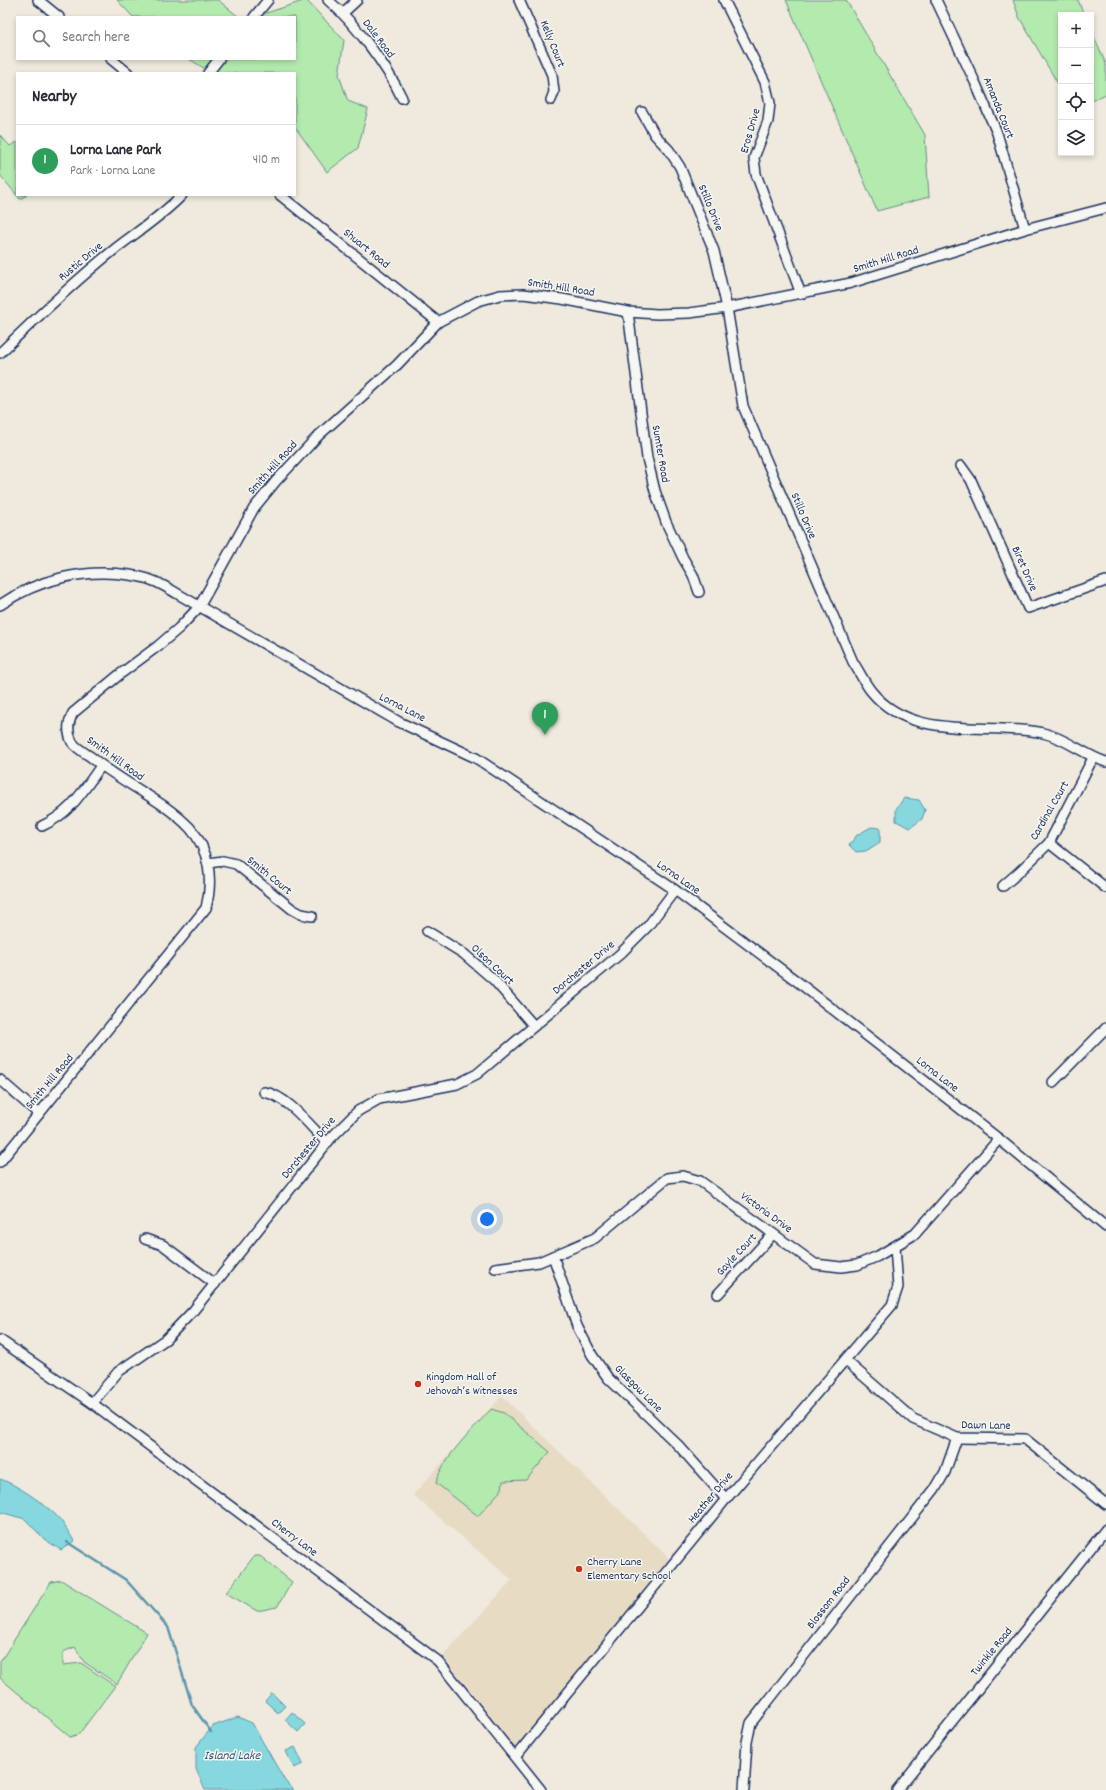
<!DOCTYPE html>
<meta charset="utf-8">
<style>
:root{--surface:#fff;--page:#f7f7f7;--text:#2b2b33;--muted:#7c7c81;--line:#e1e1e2;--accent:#db2777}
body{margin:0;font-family:Dekko,sans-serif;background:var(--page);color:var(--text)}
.controls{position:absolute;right:12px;top:12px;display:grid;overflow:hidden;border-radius:0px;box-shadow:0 2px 6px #0003}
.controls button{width:36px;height:36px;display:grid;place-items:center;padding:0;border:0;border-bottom:1px solid var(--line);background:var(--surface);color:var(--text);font:20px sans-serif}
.you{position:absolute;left:487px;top:1219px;width:14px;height:14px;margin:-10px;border:3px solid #fff;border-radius:50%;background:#1a73e8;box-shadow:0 0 0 6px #1a73e833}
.badge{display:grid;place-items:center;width:26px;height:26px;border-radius:50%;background:var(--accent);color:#fff;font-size:13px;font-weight:700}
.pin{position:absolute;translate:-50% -33px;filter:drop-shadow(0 1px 2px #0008)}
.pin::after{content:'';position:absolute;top:21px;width:14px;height:12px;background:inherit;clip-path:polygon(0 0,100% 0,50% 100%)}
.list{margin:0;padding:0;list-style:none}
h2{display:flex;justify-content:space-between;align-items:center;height:52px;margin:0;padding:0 16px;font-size:17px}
h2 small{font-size:13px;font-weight:400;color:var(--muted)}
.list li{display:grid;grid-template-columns:26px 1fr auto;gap:12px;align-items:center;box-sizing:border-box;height:72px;padding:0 16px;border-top:1px solid var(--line)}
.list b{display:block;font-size:15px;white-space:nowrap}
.list p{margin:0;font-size:13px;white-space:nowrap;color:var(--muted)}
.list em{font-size:13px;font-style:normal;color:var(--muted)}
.icon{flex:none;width:22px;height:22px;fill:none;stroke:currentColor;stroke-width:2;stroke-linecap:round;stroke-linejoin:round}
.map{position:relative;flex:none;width:1106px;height:1790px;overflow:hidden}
.search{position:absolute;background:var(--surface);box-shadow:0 2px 6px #0003;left:16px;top:16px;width:280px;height:44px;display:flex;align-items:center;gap:10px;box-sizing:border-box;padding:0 14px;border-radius:0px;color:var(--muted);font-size:15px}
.panel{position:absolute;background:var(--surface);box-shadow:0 2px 6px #0003;left:16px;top:72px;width:280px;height:124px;border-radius:0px}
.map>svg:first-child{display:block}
.built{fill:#e7dbc4}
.green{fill:#b3eaad;stroke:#678c86}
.water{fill:#86d8de;stroke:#5b94ab}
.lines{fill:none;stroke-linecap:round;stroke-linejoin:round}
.stream{stroke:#5b94ab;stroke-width:2.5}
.minor-casing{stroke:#1b2f5e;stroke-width:12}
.minor{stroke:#f6f6f2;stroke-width:9}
.poi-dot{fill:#c8321e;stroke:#f6f6f2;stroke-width:1.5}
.labels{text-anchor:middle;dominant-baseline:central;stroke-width:3;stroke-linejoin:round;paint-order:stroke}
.street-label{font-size:12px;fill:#1b2f5e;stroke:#f6f6f2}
.poi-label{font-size:12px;fill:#1b2f5e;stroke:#f6f6f2;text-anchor:start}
.water-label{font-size:13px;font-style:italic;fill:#36597e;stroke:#f6f6f2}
</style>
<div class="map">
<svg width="1106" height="1790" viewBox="0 0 1106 1790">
<rect width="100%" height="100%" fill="#efeadd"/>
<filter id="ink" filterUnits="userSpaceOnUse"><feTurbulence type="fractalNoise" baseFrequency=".025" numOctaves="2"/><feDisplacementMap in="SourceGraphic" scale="8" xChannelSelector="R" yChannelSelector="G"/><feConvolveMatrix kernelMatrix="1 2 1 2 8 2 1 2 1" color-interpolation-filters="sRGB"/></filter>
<g filter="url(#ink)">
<!-- built -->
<path class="built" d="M502,1396L669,1558L516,1748L443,1656L512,1580L413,1495Z"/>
<!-- green -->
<g class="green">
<path d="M117,0H218L239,17H133Z"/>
<path d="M306,0L344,40L339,75L348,101L368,109L358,148L327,172L295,127V73H212L189,59H295V17H254Z"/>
<path d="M786,0H846L925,135L929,197L877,211Z"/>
<path d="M1013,0H1078L1084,15H1061V89L1019,17Z"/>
<path d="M1091,30L1106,64V94L1091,101Z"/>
<path d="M0,135L10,146L17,142V195H27L20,199L0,175Z"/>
<path d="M491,1409L504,1413L550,1452L526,1480L503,1481L502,1489L478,1516L436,1483C442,1458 473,1429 491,1409Z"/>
<path d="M254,1556H260L292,1582L277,1607L257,1611L226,1593Z"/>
<path d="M61,1580L147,1633L117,1684L84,1662L75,1647L63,1652V1665L81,1663L115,1686L79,1734L70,1737L0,1678V1662L51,1582Z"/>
</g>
<!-- water -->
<g class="water">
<path d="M904,798L919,800L925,810L922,819L910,828L896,821V809Z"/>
<path d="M871,827L880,828V842L866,851L856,852L849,845L857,835Z"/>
<path d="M0,1479C16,1484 52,1508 62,1522C66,1528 70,1534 74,1541L61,1550L44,1539L25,1519L0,1512Z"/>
<path d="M272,1693L285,1706L278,1713L265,1701Z"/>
<path d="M292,1712L305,1724L298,1732L285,1720Z"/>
<path d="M238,1717L252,1723L285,1781L294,1790H205L196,1769V1747L213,1726Z"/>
<path d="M295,1747L303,1764L294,1768L286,1751Z"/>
</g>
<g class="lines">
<!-- stream -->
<path class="stream" d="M67,1542L126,1580L168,1627L192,1705L211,1732"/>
<!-- minor casing -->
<g class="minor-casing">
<g id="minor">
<path d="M38,0L59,17"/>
<path d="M328,0C355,23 387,66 402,98"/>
<path d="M519,0L552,75L554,92L551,100"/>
<path d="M724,0L765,82L770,103L768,121L754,158L756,174L801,294"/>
<path d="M936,0L975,82L997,133L1025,229"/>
<path d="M343,13L357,0"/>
<path d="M254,17L268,0"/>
<path d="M111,59L128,73"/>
<path d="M208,73L219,59"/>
<path d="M642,112L655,135L669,150L680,167L714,251L727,308L743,406L853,662C859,671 864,682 871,691C913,743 986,721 1043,733C1066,738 1084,755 1106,762"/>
<path d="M280,195L438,322"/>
<path d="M628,312L647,458L655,491L666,522L683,558L693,575L699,592"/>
<path d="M0,353C37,317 75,281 115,249C138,231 162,216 182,195"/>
<path d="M961,466L971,480L1028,608L1106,581"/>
<path d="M0,605C38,579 85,568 130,575C136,576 143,577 148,579C159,582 169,589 178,594L399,722L476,758L675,890L798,982L999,1139L1106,1227"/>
<path d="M42,826C72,812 82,792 101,766"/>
<path d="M1049,843L1106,888"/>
<path d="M208,863L223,861L236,864L292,909L301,914L312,916"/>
<path d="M1003,886L1019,872L1049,843L1093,758"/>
<path d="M427,931L464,954L494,980L534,1026"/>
<path d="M0,1080L39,1114"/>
<path d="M1053,1082L1106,1028"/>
<path d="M264,1092C288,1096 310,1126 327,1143"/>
<path d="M0,1162L206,908C213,881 210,850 190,828C162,799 122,783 91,757C85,753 76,748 72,742C67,732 68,722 73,713L119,675L158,646L179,628L199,607L254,508L276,481L318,436L397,365L438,322L478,301L500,295L523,294L562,299L628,312L657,314L689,313L727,308L851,283L1025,229L1106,208"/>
<path d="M145,1239L163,1245L215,1284"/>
<path d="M553,1256L577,1326L592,1355L608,1378L679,1446L726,1499"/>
<path d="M495,1268L539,1262L595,1238L667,1178L683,1176L700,1181L815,1264L841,1267L857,1265L878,1256L915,1234L999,1139"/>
<path d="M718,1294L773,1234"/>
<path d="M0,1340L92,1403L438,1661L541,1790"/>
<path d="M845,1360L913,1419L957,1438L1025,1439L1106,1504"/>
<path d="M92,1403L118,1372L166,1339L193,1311L331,1138L358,1111L379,1099L457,1084L477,1074L620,954L648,926L675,890"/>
<path d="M516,1756L726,1499L892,1305L898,1287L895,1247"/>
<path d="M744,1790L747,1742L751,1723L937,1486L945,1472L957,1438"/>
<path d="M897,1790L1106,1529"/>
</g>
</g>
<!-- minor -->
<use href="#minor" class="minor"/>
</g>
</g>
<!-- markers -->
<g class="poi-dot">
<circle cx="418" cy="1384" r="4"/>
<circle cx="579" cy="1569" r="4"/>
</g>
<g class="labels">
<!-- street labels -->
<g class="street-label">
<text transform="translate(378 39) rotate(53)">Dale Road</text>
<text transform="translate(552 44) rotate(68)">Kelly Court</text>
<text transform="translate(998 108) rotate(68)">Amanda Court</text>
<text transform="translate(751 131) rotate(-74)">Eros Drive</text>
<text transform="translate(710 208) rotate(68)">Stillo Drive</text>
<text transform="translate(366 249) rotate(39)">Shuart Road</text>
<text transform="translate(886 260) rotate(-17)">Smith Hill Road</text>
<text transform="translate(81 262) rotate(-40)">Rustic Drive</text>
<text transform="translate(561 288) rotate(9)">Smith Hill Road</text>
<text transform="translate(660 454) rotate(80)">Sumter Road</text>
<text transform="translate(273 468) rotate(-48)">Smith Hill Road</text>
<text transform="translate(803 516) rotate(67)">Stillo Drive</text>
<text transform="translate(1024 569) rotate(66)">Biret Drive</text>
<text transform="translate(402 708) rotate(27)">Lorna Lane</text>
<text transform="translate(115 759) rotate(36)">Smith Hill Road</text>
<text transform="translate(1050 811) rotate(-60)">Cardinal Court</text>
<text transform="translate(269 876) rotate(39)">Smith Court</text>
<text transform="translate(678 878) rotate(35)">Lorna Lane</text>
<text transform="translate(492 965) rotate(43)">Olson Court</text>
<text transform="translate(584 968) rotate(-40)">Dorchester Drive</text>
<text transform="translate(937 1075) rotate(38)">Lorna Lane</text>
<text transform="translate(50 1082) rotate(-50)">Smith Hill Road</text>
<text transform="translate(309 1148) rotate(-50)">Dorchester Drive</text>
<text transform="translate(766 1213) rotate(36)">Victoria Drive</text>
<text transform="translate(737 1255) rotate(-47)">Gayle Court</text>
<text transform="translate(638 1389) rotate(45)">Glasgow Lane</text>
<text transform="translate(986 1426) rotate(1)">Dawn Lane</text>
<text transform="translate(711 1498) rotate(-50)">Heather Drive</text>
<text transform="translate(294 1538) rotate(37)">Cherry Lane</text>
<text transform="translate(829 1603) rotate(-52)">Blossom Road</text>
<text transform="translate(992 1652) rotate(-51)">Twinkle Road</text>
</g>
<!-- poi labels -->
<g class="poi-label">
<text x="426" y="1377">Kingdom Hall of<tspan x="426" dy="14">Jehovah’s Witnesses</tspan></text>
<text x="587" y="1562">Cherry Lane<tspan x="587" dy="14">Elementary School</tspan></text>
</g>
<!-- water labels -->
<g class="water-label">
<text x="232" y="1756">Island Lake</text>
</g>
</g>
</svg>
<div class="controls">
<button>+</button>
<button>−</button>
<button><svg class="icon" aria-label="locate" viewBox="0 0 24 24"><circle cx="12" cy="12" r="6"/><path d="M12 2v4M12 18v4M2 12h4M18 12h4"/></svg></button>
<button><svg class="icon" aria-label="layers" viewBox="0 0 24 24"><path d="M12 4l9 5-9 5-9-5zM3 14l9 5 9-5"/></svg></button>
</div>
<div class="you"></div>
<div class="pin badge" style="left:545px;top:735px;background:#2e9e5b">1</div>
<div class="search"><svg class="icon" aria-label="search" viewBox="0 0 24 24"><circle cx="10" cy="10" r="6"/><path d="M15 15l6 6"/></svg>Search here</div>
<section class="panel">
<h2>Nearby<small></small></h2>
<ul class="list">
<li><span class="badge" style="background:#2e9e5b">1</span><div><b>Lorna Lane Park</b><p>Park · Lorna Lane</p></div><em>410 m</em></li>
</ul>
</section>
</div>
